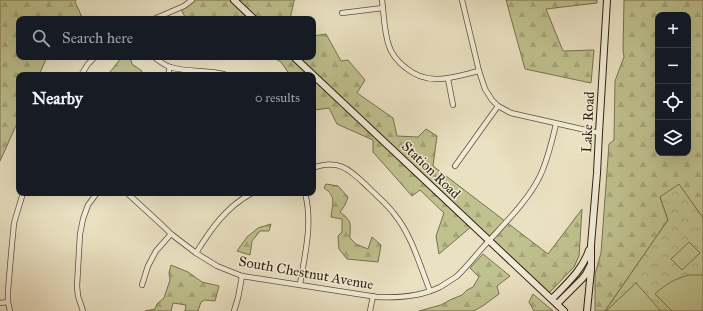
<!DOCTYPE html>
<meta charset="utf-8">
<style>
:root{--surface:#171b24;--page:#20242c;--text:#f1f3f6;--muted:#9ea1a6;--line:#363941}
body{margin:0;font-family:"IM FELL Great Primer",serif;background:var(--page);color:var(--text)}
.controls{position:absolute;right:12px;top:12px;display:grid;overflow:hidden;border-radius:8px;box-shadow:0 4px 16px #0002}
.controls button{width:36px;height:36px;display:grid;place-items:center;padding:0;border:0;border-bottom:1px solid var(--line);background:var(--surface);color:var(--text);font:20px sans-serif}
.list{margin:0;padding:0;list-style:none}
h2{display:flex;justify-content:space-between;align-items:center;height:52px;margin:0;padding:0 16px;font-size:17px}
h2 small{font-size:13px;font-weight:400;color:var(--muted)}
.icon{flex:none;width:22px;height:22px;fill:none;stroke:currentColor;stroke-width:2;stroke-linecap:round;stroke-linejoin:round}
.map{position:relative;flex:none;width:703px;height:311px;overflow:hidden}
.search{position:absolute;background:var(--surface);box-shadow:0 4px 16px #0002;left:16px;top:16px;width:300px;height:44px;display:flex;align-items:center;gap:10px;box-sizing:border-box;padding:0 14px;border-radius:8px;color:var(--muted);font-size:15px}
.panel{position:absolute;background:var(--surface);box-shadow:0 4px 16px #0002;left:16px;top:72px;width:300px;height:124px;border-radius:8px}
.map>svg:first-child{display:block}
.forest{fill:url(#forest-firs);stroke:#78704e;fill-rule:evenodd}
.park{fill:url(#park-crowns);stroke:#78704e}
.pitch{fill:#bfc18e;stroke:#78704e}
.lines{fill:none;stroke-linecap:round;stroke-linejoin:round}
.street-casing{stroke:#5f4f3c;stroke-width:6}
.secondary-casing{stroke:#311e0f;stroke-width:8}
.street{stroke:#f1ecd7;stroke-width:4.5}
.secondary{stroke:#f1ecd7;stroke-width:6}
.labels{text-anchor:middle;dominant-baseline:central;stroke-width:3;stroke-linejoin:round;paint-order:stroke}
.street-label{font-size:14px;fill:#311e0f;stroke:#f1ecd7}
</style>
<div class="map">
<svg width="703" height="311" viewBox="0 0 703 311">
<defs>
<pattern id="forest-firs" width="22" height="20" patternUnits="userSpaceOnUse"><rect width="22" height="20" fill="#bfc18e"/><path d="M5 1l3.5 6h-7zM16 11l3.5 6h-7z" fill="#a5a579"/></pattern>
<pattern id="park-crowns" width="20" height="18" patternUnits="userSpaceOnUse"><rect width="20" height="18" fill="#bfc18e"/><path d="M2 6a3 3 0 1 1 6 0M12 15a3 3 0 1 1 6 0" fill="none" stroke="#a5a579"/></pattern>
</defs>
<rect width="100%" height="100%" fill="#eae1c2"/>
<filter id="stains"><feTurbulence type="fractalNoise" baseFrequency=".005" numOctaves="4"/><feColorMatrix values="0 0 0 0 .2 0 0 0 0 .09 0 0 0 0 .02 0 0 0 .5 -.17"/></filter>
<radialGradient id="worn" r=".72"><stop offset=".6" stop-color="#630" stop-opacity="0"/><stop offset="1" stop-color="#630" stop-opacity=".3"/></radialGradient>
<!-- forest -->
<g class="forest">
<path d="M0,0H76L75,2L83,19H19V57H47L39,75H19V119L0,161Z"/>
<path d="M190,0H295L294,1L290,19H186L180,7Z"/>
<path d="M506,0H597V3L546,9L563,51L594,50L591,83L525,69Z"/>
<path d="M624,0H703V218L679,185L660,197L668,220L605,311H595V274L601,253L609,144L614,140L615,81L624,57L623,50ZM658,15H688V153H658Z"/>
<path d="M326,34L341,61L348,60L365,80L357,93L393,118L397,136L418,137L426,129L437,136L433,166L548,254L582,209L579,256L574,267L547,295L472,226L439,254L436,236L444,213L420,190L412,196L373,152V140L337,124L329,108L315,110L313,107V75H290L281,62L272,57H313V36Z"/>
<path d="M122,57H130L132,64L142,71L141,75H116L110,72Z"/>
<path d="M326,184L338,186L348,197L345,205L340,212C353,222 350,223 350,238L356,244L368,249L372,237L381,245L378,262L347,259L339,249L338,236L342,232V219L331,217C332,205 337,196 324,188Z"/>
<path d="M271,224L269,231H260L252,241L250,255L237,251L247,237L258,228Z"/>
<path d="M483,254L510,276L497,286L499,294L488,302L484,305L474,311H419L441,305L450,300L462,295L467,290L473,287L479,277L470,268Z"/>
<path d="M171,265L188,272L202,282L219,286L215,301L205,300L201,302L198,311H185L186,305L173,303L171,311H145L155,309L157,304L164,298L170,280L169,273Z"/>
<path d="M533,294L553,311H534L529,302Z"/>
</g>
<!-- park -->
<path class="park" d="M679,184L703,218V311H605L668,220L660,197Z"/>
<!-- pitch -->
<g class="pitch">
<path d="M689,242L700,253L682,270L671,259Z"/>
<path d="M689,275H703V311H672L655,294C666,284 674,279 689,275Z"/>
<path d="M636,283L661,311H606Z"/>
</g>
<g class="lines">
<!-- street casing -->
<g class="street-casing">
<g id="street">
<path d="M382,0C384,15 384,32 389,46C392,55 398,62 406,68C429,87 453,77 479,71"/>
<path d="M462,0L479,71L485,89L492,100L498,106L511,113L599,133"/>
<path d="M342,13L383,8"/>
<path d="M154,19L184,6L192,0"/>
<path d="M154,57C159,61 164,65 170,67C189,73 209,69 227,75"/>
<path d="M81,75L88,64L95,57"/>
<path d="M168,75L170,67"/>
<path d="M448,79L453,105"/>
<path d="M455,166L498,106"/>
<path d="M313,168C340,158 351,171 369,188C378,197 388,205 395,215C412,236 420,266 430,291"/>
<path d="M127,193L163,226L171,234L196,253L217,266L242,276L377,297C397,298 422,296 440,287C445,284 451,280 456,277C466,268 475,256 485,245C503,225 528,201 540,176C548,159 552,141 556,124"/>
<path d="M196,253C211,229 226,207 252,193"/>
<path d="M300,284C305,254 313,223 305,193"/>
<path d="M142,285L148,266L156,251L171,234"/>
<path d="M0,303L8,302"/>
<path d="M10,311L8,302V291L11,255L14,223L23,193"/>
<path d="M83,311L78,296L77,286L80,234L83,219L88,205L97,193"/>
<path d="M234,311L238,298L242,276"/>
<path d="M370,311L373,296"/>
</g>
</g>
<!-- secondary casing -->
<g class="secondary-casing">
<g id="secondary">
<path d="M234,0L254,19"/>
<path d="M294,57L564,311"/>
<path d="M552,299C566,284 582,271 589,250"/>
<path d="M557,304L582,279L586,274L590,266"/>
<path d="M587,311L591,270V245L597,173L599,133L607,0"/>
</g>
</g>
<!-- street -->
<use href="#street" class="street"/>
<!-- secondary -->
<use href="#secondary" class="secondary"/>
</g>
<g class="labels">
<!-- street labels -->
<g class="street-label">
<text transform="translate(588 122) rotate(-87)">Lake Road</text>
<text transform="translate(431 170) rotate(44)">Station Road</text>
<text transform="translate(306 273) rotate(10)">South Chestnut Avenue</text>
</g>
</g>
<rect width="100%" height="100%" filter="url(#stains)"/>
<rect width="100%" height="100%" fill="url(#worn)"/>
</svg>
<div class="controls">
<button>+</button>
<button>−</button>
<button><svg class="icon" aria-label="locate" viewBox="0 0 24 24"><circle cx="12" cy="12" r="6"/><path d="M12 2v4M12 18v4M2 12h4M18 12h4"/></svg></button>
<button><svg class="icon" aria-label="layers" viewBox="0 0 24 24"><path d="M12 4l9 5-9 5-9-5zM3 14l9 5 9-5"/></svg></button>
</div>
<div class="search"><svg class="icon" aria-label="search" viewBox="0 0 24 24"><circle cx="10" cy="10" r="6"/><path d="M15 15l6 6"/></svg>Search here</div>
<section class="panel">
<h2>Nearby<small>0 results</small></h2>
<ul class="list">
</ul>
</section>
</div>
